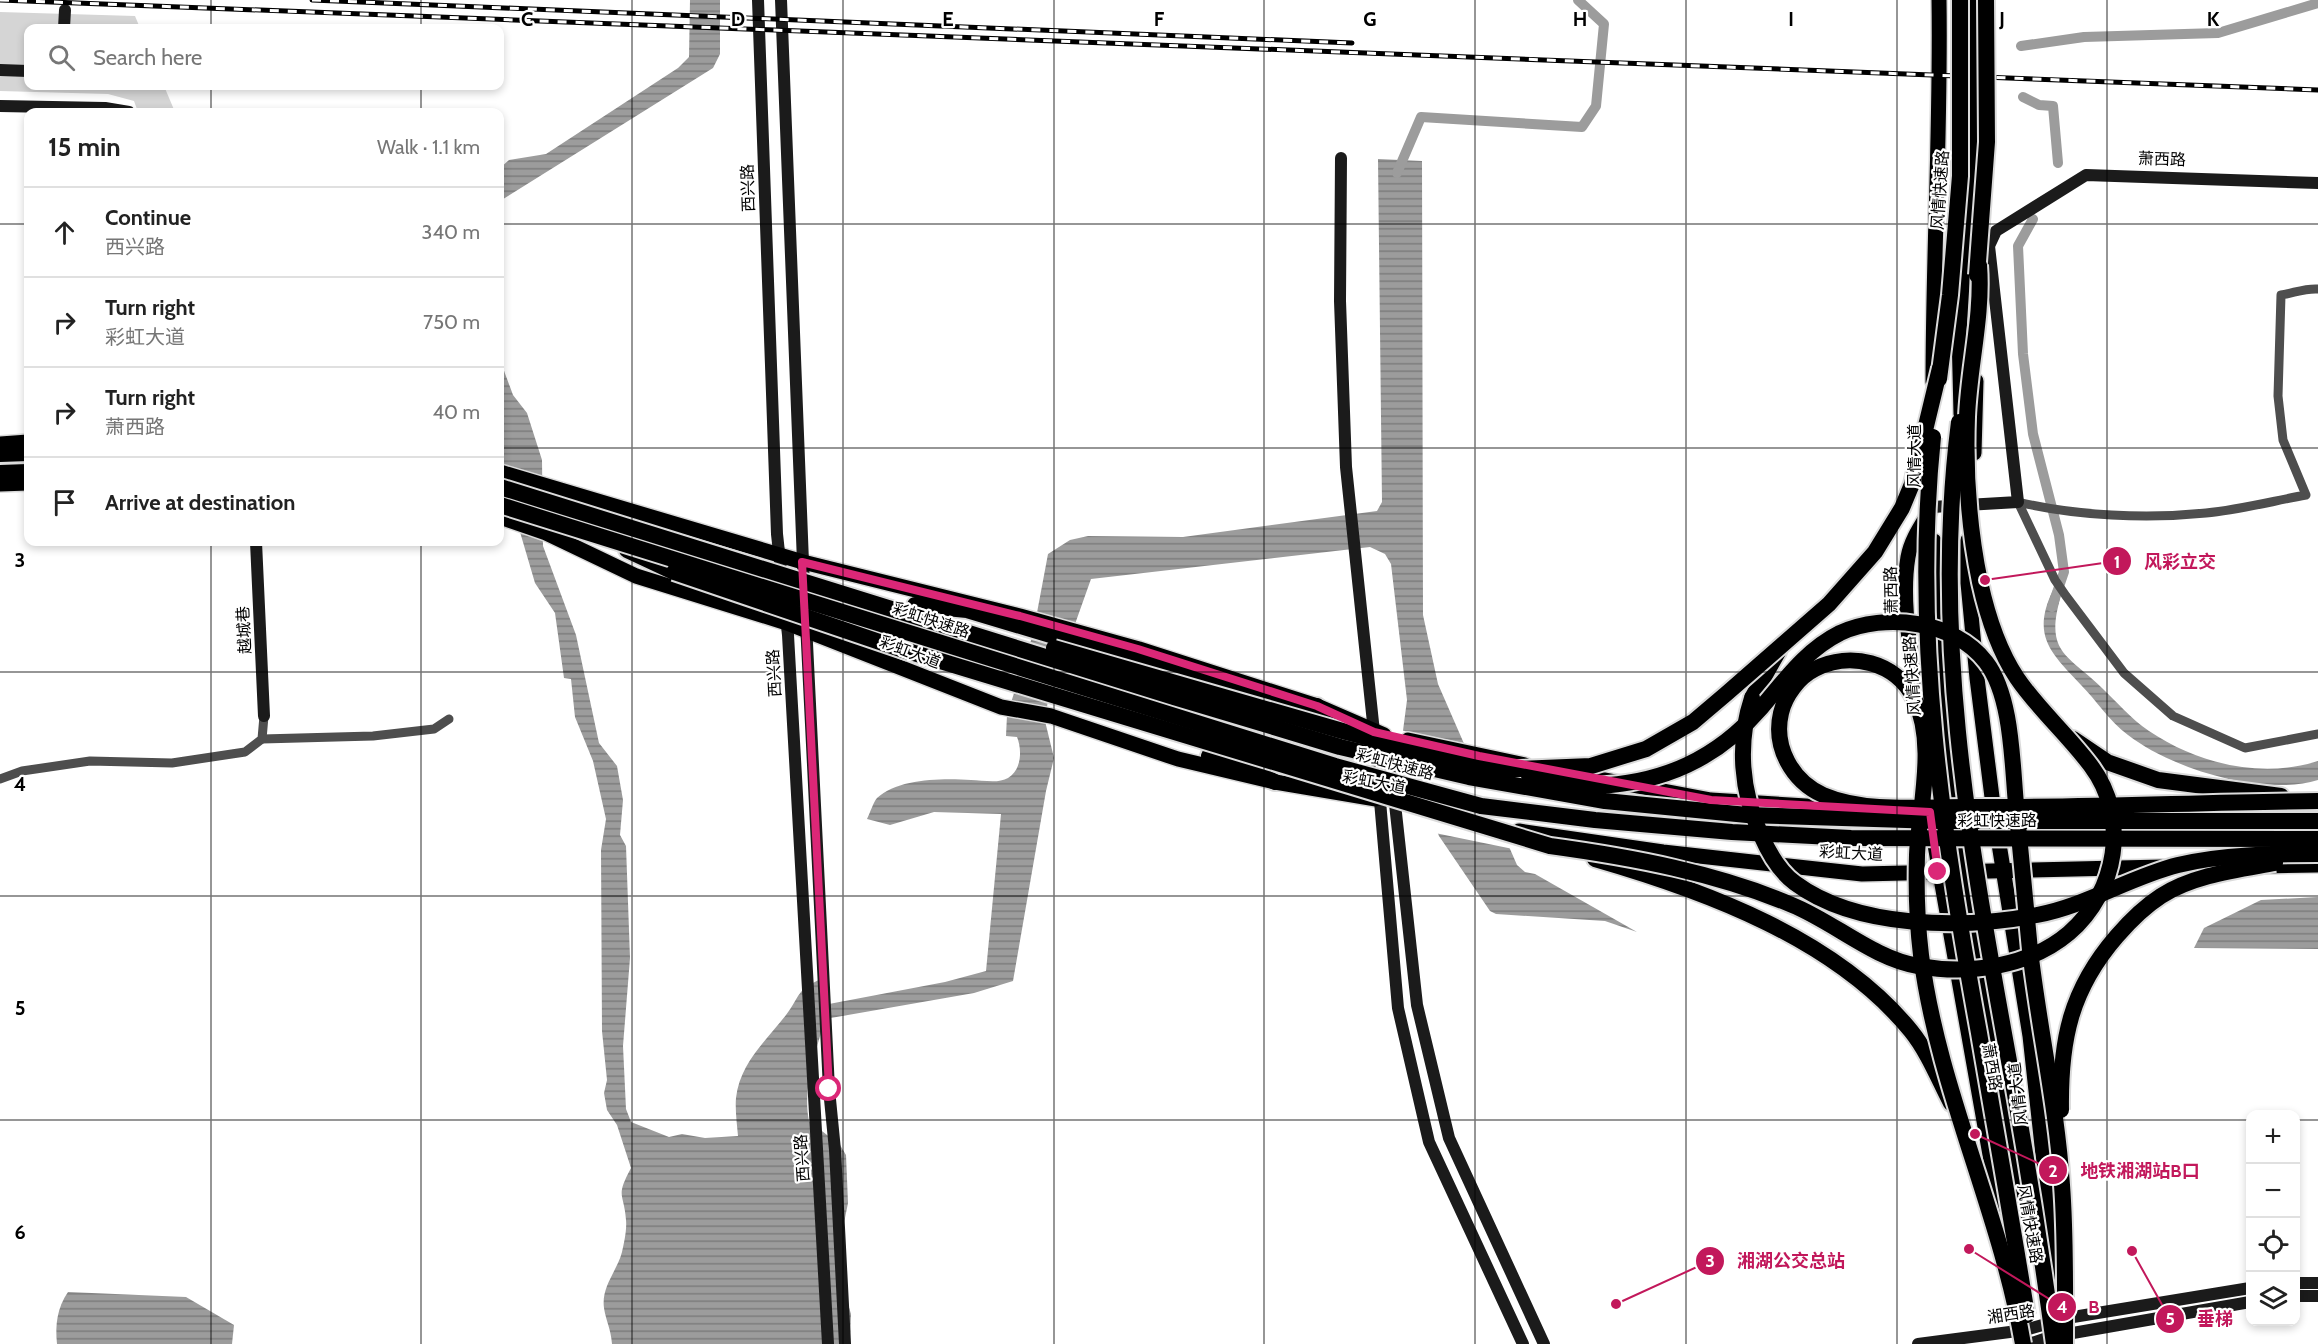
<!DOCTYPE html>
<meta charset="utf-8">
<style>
:root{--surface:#fff;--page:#f2f2f2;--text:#222;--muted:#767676;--line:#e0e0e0}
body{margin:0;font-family:Cabin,"Noto Sans SC",sans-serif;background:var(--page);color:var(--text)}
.controls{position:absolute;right:18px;bottom:18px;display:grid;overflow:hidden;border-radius:12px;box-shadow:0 3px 9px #0003}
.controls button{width:54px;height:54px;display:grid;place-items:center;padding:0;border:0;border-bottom:2px solid var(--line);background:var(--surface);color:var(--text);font:30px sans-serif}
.stop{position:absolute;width:18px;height:18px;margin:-14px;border:4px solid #db2777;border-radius:50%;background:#fff}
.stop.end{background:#db2777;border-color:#fff;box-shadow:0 2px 6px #0008}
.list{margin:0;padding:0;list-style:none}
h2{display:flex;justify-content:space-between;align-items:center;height:78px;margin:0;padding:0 24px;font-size:26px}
h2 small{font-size:20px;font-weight:400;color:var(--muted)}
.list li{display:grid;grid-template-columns:39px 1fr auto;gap:18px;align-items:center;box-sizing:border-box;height:90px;padding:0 24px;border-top:2px solid var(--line)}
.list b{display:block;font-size:22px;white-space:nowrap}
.list p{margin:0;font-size:20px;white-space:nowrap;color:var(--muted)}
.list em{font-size:20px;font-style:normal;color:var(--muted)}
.icon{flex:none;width:33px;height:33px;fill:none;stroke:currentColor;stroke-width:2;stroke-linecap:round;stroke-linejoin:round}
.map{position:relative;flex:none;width:2318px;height:1344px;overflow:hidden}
.search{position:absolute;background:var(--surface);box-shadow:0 3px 9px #0003;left:24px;top:24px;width:480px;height:66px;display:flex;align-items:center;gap:15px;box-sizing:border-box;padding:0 21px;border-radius:12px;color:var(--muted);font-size:22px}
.panel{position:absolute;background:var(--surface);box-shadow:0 3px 9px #0003;left:24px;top:108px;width:480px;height:438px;border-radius:12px}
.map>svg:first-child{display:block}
.green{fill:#d5d5d5}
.water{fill:url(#water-rules)}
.pier{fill:#fff}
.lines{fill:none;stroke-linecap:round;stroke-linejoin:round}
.canal{stroke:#9c9c9c;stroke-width:10}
.primary-casing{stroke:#dbdbdb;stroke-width:18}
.highway-casing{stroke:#dbdbdb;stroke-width:20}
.street{stroke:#4e4e4e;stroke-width:9}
.secondary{stroke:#1b1b1b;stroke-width:12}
.primary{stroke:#000;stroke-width:15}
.highway{stroke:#000;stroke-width:16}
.rail-casing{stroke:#000;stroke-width:5}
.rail{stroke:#fff;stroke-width:3;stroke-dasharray:9;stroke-linecap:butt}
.highway-bridge-casing{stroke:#dbdbdb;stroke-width:20;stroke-linecap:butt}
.highway-bridge{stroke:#000;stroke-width:16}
.route{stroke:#db2777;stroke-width:8}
.grid{fill:none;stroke:#000;stroke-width:1.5;stroke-opacity:0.55}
.labels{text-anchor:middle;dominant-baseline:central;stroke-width:4.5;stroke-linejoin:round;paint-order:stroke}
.street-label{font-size:16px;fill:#000;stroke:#fff}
.grid-label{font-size:20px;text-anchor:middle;font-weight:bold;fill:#000;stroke:#fff;stroke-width:4.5;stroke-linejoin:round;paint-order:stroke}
.leader{fill:none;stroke:#c2185b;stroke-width:2}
.callout-dot{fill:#c2185b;stroke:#fff;stroke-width:2}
.mark-label{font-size:18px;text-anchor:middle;font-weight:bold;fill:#fff}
.callout-label{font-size:18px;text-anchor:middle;font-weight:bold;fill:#c2185b;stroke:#fff;stroke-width:4.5;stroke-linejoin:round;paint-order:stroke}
</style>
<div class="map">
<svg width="2318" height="1344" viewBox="0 0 2318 1344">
<defs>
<pattern id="water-rules" width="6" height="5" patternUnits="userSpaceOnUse" patternTransform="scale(1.5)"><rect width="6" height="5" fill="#9c9c9c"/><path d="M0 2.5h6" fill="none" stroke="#7d7d7d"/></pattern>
</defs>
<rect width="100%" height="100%" fill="#fff"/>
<!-- green -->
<path class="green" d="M0,12L135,16L140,28H28V86H164L175,112H138L134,101L108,94L0,91Z"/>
<!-- water -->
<g class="water">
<path d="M690,0H720V54L713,68L500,201V168L509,160L546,154L678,68L689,57Z"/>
<path d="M1378,159L1422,161L1423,615L1438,684L1517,865L1525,872L1535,874L1637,932L1605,921L1496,914L1490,911L1439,836L1401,746L1407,700L1391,564L1385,554L1370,547L1091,579L1048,700L1045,721L1054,758L1046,791L1013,981L974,993L825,1019C816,1052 802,1087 809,1121L840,1145L846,1155L848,1203L843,1228L847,1301L851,1314L850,1344H612C611,1329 606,1321 604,1308C601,1287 617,1271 622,1252C624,1243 627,1230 626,1220C624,1192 615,1198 631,1168L617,1125L607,1110L604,1093L607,1080L602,1031L601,850L606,819L593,761L575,717L571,679L564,678L555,613L535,583L500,464V360L513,395L527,413L542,460L543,546L576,635L599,743L617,766L623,800L620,835L626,846L630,958L623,1046L626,1109L631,1122L669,1137L682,1134L705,1138L738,1136C737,1124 735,1110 736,1098C740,1063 766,1041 786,1015C801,995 796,990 821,979L829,1004L945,982L986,971L1001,814L934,812L890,825L867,819C870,813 873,803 877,798C898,778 945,778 971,780C982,780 998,784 1008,778C1022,770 1022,749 1017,737L1006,736L1007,715L1033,634L1048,554L1070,540L1088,536L1183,537L1377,511L1382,502Z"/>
<path d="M2053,590L2060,599C2045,653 2068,655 2102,688C2117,702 2131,719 2149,731C2198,764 2262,779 2318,761V780C2263,797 2172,769 2128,735C2109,721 2097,701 2081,685C2051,653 2031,636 2053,590Z"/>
<path d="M2318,897V949L2194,948L2204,928L2261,900Z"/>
<path d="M68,1292L186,1297L234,1325L232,1344H57C55,1325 57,1308 68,1292Z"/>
</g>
<!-- pier -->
<path class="pier" d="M1400,730L1468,744L1513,849L1435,833L1399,747Z"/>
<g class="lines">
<!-- canal -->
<g class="canal">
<path d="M2021,46L2084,37L2218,33L2318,3"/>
<path d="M2023,97L2039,105L2053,106L2058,163"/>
<path d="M1397,173L1421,117L1582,127L1596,106L1604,24L1578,0"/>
<path d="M2033,219L2018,246L2023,354L2033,434L2059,535L2064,572L2052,607"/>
</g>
<!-- primary casing -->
<g class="primary-casing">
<g id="primary">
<path d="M1973,249L1971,171L1976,0"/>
<path d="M1933,382C1933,255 1941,127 1939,0"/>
<path d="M1961,414L1959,332L1965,234"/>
<path d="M0,444L28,442"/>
<path d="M1974,453L1976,381"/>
<path d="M500,472L803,562L1020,616L1139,649L1317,706L1384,735"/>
<path d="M0,484L28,483"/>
<path d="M500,517L546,533L636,576L787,623L1001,707L1051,716L1178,759L1275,782L1376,799"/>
<path d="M1968,540V583L1977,678L1994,813L2030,1036L2055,1265L2061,1292"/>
<path d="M1934,541L1957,813L2019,1216"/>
<path d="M1918,706C1913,659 1900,605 1908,557C1911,540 1921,526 1930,511"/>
<path d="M1408,740L1525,765"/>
<path d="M1558,771L1711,800L1855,809"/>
<path d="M2190,811L2318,813"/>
<path d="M1932,828L2006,1245"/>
<path d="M1519,831L1663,852L1862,874L2162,867"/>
<path d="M2264,866L2318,865"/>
</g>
</g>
<!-- highway casing -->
<g class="highway-casing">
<g id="highway">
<path d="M0,454L28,453"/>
<path d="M0,473L28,472"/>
<path d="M627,550L674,572"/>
<path d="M915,605L967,610L1280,704L1317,706"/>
<path d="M1752,698L1778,652"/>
<path d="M2073,739L2107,762L2158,780L2281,796"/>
<path d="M1209,756L1242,765L1275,782"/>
<path d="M1595,859C1706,891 1836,939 1911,1031C1928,1052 1939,1080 1951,1103"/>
</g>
</g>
<!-- street -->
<g class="street">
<path d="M2318,289C2305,288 2294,293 2281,295L2278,396L2283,440L2306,495C2273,501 2239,510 2206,513C2147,519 2076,516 2018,502L2055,580L2066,596L2124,673L2173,716L2245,748L2318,734"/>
<path d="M262,739L373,736L434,729L449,719"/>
<path d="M0,779L22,771L90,761L172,763L245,752L262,739L264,716"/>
</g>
<!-- secondary -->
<g class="secondary">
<path d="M758,0L777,534L788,635L828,1344"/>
<path d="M781,0L804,588"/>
<path d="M64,28L65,10"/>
<path d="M0,70L28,71"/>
<path d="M0,106L105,108L129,112"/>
<path d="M1341,158L1340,301L1346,467L1374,732L1398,1008L1429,1142L1523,1344"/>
<path d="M1932,507L2018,502L1989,246L1996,231L2086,175L2318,183"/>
<path d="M256,542L264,716"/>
<path d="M806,623L829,1089L835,1150L845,1344"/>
<path d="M1386,750L1395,804L1417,1005L1449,1138L1544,1344"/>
<path d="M2296,1283H2318"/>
<path d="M2296,1296H2318"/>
<path d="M1918,1344L2025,1330L2067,1318L2250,1288"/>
<path d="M2029,1344L2050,1337L2250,1302"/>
</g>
<!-- primary -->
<use href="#primary" class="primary"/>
<!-- highway -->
<use href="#highway" class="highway"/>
<!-- rail casing -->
<g class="rail-casing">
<g id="rail">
<path d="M0,0L2318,90"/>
<path d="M312,0L1352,43"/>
</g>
</g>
<!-- rail -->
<use href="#rail" class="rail"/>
<!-- highway-bridge casing -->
<g class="highway-bridge-casing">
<g id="highway-bridge">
<path d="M1977,275L1987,142L1986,0"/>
<path d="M1939,379L1950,295L1960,176V0"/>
<path d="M1959,422C1932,632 1968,834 2005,1039C2024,1141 2040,1242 2054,1344"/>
<path d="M1933,437C1912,639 1943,835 1979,1033C1995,1127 2012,1221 2027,1315"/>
<path d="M500,487L1174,697L1340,747L1469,777L1605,801L1747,815L1938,821H2318"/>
<path d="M500,505L1335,766L1481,806L1595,820L1732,832L1851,838L2318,839"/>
<path d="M674,572L909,652"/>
<path d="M1054,648L1346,732L1494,770L1591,766L1646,749L1693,722L1726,694L1829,604L1875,552L1902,508L1912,484L1940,368"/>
<path d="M901,649L1550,846C1631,857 1717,873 1792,905C1834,922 1874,959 1918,966C1969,975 2029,967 2069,933C2117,892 2130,818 2091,766C2068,735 2038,709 2017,678C1999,651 1987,614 1980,582C1969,529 1965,472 1967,417C1969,366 1983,316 1979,265"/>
<path d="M1752,698C1737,743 1741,792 1761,835C1768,851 1780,872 1795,883C1857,929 1964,929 2037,915C2086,906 2130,877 2178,865C2224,854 2271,854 2318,854"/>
<path d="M1529,776C1550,779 1575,787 1596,786C1663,783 1717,759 1761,708C1785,680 1806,650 1840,633C1885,612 1955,621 1986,662C2012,696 2012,762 2016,804C2021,852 2025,901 2030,950C2039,1028 2057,1107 2062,1185C2066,1238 2065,1291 2065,1344"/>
<path d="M2061,1110C2060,1041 2070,990 2117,936C2130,921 2144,907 2161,896C2194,875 2237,870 2275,863"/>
<path d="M2023,1344C2000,1211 1938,1089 1921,955C1917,922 1916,888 1917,855C1919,806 1937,744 1914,698C1896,662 1850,651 1815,669C1799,677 1785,695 1781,713C1773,747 1792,781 1823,795C1865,813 1921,807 1966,807C2083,808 2201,802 2318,801"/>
</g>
</g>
<!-- highway-bridge -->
<use href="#highway-bridge" class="highway-bridge"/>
</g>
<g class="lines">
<!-- route -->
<path class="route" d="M829,1089L802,562L1020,616L1138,649L1317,706L1374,732L1479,756L1711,800L1930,812L1938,872"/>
</g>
<!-- grid -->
<path class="grid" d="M211,0V28M421,0V28M632,0V1344M843,0V1344M1054,0V1344M1264,0V1344M1475,0V1344M1686,0V1344M1897,0V1344M2107,0V1344M211,86V112M421,86V112M0,224H28M500,224H2318M0,448H28M500,448H2318M211,542V1344M421,542V1344M0,672H2318M0,896H2318M0,1120H2250M2296,1120H2318"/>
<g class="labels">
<!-- street labels -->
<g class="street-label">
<text transform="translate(2162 159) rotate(2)">萧西路</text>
<text transform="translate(748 188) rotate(-92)">西兴路</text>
<text transform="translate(1940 190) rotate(-86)">风情快速路</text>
<text transform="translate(1914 456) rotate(-90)">风情大道</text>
<text transform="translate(1891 590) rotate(-91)">萧西路</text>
<text transform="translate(931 620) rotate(18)">彩虹快速路</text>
<text transform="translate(244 630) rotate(-93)">越城巷</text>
<text transform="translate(910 652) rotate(21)">彩虹大道</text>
<text transform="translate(774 673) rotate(-93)">西兴路</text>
<text transform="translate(1912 676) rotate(-94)">风情快速路</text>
<text transform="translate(1395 764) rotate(15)">彩虹快速路</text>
<text transform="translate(1374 782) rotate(11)">彩虹大道</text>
<text x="1997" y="820">彩虹快速路</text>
<text transform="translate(1851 853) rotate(3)">彩虹大道</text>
<text transform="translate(1992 1067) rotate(80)">萧西路</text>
<text transform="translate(2018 1094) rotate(-97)">风情大道</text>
<text transform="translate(802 1158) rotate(-94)">西兴路</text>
<text transform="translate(2030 1224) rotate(80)">风情快速路</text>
<text transform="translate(2011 1314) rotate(-9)">湘西路</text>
</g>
</g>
<g class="grid-label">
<text x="527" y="26">C</text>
<text x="738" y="26">D</text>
<text x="948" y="26">E</text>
<text x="1159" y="26">F</text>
<text x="1370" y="26">G</text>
<text x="1580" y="26">H</text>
<text x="1791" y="26">I</text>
<text x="2002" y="26">J</text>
<text x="2213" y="26">K</text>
<text x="20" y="567">3</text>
<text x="20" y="791">4</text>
<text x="20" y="1015">5</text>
<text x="20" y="1239">6</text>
</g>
<!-- callouts -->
<path class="leader" d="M1985 580L2117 561M1975 1134L2053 1170M1616 1304L1710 1261M1969 1249L2062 1307M2132 1251L2170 1319"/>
<g class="callout-dot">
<circle cx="1985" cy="580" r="6"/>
<circle cx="1975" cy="1134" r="6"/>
<circle cx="1616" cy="1304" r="6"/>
<circle cx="1969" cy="1249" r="6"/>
<circle cx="2132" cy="1251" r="6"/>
<circle cx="2117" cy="561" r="15"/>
<circle cx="2053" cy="1170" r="15"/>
<circle cx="1710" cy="1261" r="15"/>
<circle cx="2062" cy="1307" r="15"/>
<circle cx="2170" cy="1319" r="15"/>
</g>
<g class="mark-label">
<text x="2117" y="568">1</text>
<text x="2053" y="1177">2</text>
<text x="1710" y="1267">3</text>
<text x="2062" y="1313">4</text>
<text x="2170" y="1325">5</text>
</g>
<g class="callout-label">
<text x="2180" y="568">风彩立交</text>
<text x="2140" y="1177">地铁湘湖站B口</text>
<text x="1791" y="1267">湘湖公交总站</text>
<text x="2094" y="1313">B</text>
<text x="2215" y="1325">垂梯</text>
</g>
</svg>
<div class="controls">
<button>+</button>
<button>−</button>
<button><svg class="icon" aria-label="locate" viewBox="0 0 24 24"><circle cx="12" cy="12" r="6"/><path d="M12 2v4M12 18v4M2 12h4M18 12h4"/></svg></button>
<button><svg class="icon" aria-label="layers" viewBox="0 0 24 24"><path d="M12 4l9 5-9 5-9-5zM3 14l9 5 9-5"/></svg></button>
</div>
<div class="stop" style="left:829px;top:1089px"></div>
<div class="stop end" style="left:1938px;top:872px"></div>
<div class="search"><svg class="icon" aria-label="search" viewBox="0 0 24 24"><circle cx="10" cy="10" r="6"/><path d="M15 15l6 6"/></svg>Search here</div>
<section class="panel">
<h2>15 min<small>Walk · 1.1 km</small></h2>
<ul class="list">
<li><svg class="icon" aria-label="ahead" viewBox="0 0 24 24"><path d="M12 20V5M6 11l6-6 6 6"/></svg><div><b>Continue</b><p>西兴路</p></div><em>340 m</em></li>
<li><svg class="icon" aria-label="right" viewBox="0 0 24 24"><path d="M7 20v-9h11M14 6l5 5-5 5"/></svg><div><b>Turn right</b><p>彩虹大道</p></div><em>750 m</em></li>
<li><svg class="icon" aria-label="right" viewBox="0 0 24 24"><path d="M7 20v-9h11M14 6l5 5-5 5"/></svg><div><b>Turn right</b><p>萧西路</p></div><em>40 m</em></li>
<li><svg class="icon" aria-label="arrive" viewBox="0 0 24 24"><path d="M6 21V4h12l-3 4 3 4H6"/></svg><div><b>Arrive at destination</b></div></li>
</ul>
</section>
</div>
